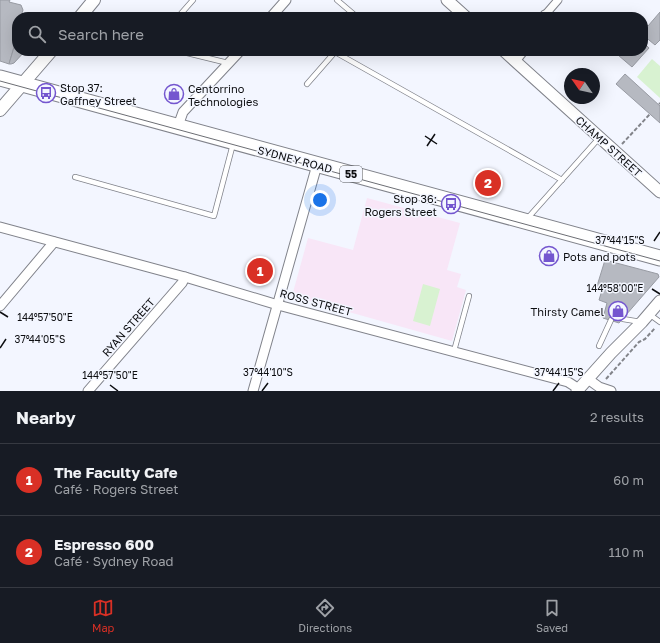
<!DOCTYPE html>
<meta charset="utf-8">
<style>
:root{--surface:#171b24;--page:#20242c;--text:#f1f3f6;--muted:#9ea1a6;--line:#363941;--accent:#d93025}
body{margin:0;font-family:"Golos Text",sans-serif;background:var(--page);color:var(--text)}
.compass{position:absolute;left:564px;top:68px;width:36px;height:36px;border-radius:50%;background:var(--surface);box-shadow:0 4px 16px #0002;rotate:304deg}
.you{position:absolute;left:320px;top:200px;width:14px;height:14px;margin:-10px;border:3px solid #fff;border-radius:50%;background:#1a73e8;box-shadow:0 0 0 6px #1a73e833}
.badge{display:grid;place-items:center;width:26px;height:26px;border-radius:50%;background:var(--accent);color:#fff;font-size:13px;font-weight:700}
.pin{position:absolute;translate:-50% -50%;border:2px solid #fff;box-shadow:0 1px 4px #0006}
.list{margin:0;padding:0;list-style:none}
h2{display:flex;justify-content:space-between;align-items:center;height:52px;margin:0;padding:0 16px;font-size:17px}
h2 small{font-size:13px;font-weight:400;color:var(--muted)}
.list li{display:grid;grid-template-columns:26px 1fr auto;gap:12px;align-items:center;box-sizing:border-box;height:72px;padding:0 16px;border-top:1px solid var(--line)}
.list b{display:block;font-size:15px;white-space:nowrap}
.list p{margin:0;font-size:13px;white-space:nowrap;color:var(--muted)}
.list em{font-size:13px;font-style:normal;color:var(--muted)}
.icon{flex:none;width:22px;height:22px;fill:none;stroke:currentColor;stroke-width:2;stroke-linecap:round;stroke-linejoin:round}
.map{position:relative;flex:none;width:660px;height:391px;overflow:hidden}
.search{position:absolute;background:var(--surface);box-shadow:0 4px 16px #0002;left:12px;right:12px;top:12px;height:44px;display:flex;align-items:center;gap:10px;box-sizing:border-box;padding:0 14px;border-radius:16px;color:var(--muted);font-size:15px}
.sheet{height:196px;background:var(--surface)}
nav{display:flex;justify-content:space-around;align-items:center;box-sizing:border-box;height:56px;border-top:1px solid var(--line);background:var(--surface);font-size:11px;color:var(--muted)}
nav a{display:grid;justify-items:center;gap:2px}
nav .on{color:var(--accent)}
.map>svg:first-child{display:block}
.education{fill:#f8e6f7}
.green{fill:#d8f2d1}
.building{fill:#b6b9c1;stroke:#989ba3}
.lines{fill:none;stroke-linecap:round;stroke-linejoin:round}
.service-casing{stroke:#81838b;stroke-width:6}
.pedestrian-casing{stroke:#81838b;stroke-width:9}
.minor-casing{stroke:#81838b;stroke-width:11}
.tertiary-casing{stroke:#81838b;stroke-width:13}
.secondary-casing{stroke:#81838b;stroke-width:14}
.trunk-casing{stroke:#81838b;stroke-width:17}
.path{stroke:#82848a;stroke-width:2;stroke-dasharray:4 2;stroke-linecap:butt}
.service{stroke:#fff;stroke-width:4.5}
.pedestrian{stroke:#fff;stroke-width:7}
.minor{stroke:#fff;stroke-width:9}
.tertiary{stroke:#fff;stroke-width:11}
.secondary{stroke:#fff;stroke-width:12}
.trunk{stroke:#fff;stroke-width:15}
.tram{stroke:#6c6e74;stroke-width:1}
.ticks{fill:none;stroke:#0d0e11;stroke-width:1.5}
.labels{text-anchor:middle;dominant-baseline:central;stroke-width:3;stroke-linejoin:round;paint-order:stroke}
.shield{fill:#f3f6ff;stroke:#525458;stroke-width:1}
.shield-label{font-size:10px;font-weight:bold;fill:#0d0e11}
.poi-label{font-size:11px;fill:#0d0e11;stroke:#f3f6ff;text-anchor:start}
.street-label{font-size:11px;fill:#0d0e11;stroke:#f3f6ff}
.ticks-label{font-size:10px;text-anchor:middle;fill:#0d0e11;stroke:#f3f6ff;stroke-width:3;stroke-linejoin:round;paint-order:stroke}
</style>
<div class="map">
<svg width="660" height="391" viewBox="0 0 660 391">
<rect width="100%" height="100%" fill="#f3f6ff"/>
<!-- education -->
<path class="education" d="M367,198L460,223L447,270L461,274L457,287L466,290L452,341L292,296L308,238L353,250Z"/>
<!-- green -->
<g class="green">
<path d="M652,59L660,66V98L637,77Z"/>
<path d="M423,284L440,289L430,326L413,321Z"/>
</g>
<!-- building -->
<g class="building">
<path d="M0,0H10L9,2L21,5L23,10L21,17H17V37L9,64L0,61Z"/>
<path d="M660,12V40L655,45L643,35V21L648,26Z"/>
<path d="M17,37V51H25L14,63L11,64H9Z"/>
<path d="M643,42L649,48L632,67L618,55L621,51H643Z"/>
<path d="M625,74L660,106V123L616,84Z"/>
<path d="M605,260L658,274L659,277L619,323L603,318L607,303L599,300L603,287L597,286Z"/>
</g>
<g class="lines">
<!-- service casing -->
<g class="service-casing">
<g id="service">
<path d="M337,0L357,17"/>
<path d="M178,17L193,0"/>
<path d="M179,51L228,63"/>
<path d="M336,51L335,52L562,180"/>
<path d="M307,84L335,52"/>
<path d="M75,177L214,216L233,144"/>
<path d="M526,220L600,137"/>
<path d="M649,314L660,322"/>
<path d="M623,319L641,322"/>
<path d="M599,346L611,320"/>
<path d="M454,351L469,296"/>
</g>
</g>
<!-- pedestrian casing -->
<g class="pedestrian-casing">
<path id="pedestrian" d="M545,15L558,0"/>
</g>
<!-- minor casing -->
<g class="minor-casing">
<g id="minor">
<path d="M271,17L286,0"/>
<path d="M544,17L545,15"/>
<path d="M515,61L523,51"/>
<path d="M178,126L183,112L240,51"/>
<path d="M0,227L185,277L278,305L568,382L579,389"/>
<path d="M0,306L54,242"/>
<path d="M588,379L599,387L611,391"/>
<path d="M88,391L182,283L185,277"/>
<path d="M253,391L317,165"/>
</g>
</g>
<!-- tertiary casing -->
<g class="tertiary-casing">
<g id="tertiary">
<path d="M447,0L466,17"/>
<path d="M504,51L660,192"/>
<path d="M577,391L611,353L642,322L660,301"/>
</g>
</g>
<!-- secondary casing -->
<g class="secondary-casing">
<g id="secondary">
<path d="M80,17L94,0"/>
<path d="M0,110L51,51"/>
</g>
</g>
<!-- trunk casing -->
<g class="trunk-casing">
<path id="trunk" d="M0,78L660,258"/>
</g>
<!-- path -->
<g class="path">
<path d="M659,104L660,103"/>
<path d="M622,144L650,114"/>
<path d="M606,379L639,342L645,339L655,328"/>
</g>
<!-- service -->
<use href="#service" class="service"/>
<!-- pedestrian -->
<use href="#pedestrian" class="pedestrian"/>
<!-- minor -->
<use href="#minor" class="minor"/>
<!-- tertiary -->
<use href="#tertiary" class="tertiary"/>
<!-- secondary -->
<use href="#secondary" class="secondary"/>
<!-- trunk -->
<use href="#trunk" class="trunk"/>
<!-- tram -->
<path class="tram" d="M0,81L660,261"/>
</g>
<!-- ticks -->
<path class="ticks" d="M425,136L437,144M427,146L435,134M654,241L660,232M652,289L660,294M0,312L8,317M0,348L6,339M110,385L118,391M262,391L268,383M553,391L559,383"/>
<!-- icons -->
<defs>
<g id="bus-ring" transform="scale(1)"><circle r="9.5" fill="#f3f6ff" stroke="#7456cf" stroke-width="1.5"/><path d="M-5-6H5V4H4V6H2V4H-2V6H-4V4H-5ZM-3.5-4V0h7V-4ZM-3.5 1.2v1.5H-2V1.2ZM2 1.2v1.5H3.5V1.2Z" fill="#7456cf"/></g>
<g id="shop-ring" transform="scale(1)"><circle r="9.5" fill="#f3f6ff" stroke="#7456cf" stroke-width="1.5"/><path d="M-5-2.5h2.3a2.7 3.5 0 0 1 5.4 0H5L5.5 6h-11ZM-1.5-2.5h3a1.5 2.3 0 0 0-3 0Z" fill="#7456cf"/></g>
</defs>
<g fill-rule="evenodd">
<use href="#bus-ring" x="46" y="93"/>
<use href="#shop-ring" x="174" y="94"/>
<use href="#bus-ring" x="451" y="204"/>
<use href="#shop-ring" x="549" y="256"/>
<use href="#shop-ring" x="618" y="311"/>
</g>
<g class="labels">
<!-- shield labels -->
<rect class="shield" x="340" y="166" width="22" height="16" rx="3"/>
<g class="shield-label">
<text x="351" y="174">55</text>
</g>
<!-- poi labels -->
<g class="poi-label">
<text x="60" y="87">Stop 37:<tspan x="60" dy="13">Gaffney Street</tspan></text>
<text x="188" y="88">Centorrino<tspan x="188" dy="13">Technologies</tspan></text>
<text x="437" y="198" text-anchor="end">Stop 36:<tspan x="437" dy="13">Rogers Street</tspan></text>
<text x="563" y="256">Pots and pots</text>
<text x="604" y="311" text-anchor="end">Thirsty Camel</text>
</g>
<!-- street labels -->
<g class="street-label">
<text transform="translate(609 146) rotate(42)">CHAMP STREET</text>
<text transform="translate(295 159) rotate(15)">SYDNEY ROAD</text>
<text transform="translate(316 302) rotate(15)">ROSS STREET</text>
<text transform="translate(128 327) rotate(-49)">RYAN STREET</text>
</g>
</g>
<g class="ticks-label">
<text x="620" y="244">37°44'15"S</text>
<text x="615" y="292">144°58'00"E</text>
<text x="45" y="321">144°57'50"E</text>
<text x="40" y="343">37°44'05"S</text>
<text x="268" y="376">37°44'10"S</text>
<text x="559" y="376">37°44'15"S</text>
<text x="110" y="379">144°57'50"E</text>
</g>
</svg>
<svg class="compass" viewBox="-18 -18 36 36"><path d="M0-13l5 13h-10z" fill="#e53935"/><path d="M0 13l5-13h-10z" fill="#9ea1a6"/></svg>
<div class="you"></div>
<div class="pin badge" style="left:260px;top:271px">1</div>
<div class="pin badge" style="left:488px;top:183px">2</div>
<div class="search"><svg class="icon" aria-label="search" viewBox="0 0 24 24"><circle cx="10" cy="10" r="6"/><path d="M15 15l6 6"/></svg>Search here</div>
</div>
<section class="sheet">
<h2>Nearby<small>2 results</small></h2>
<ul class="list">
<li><span class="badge">1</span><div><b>The Faculty Cafe</b><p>Café · Rogers Street</p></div><em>60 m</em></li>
<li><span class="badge">2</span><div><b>Espresso 600</b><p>Café · Sydney Road</p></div><em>110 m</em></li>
</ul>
</section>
<nav>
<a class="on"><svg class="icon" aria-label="map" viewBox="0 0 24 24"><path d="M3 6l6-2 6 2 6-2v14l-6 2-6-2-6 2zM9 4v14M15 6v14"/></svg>Map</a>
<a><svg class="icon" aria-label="directions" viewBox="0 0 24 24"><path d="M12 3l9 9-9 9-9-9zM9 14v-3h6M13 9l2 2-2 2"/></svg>Directions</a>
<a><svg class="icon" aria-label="saved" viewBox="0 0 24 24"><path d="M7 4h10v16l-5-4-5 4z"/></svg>Saved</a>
</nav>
